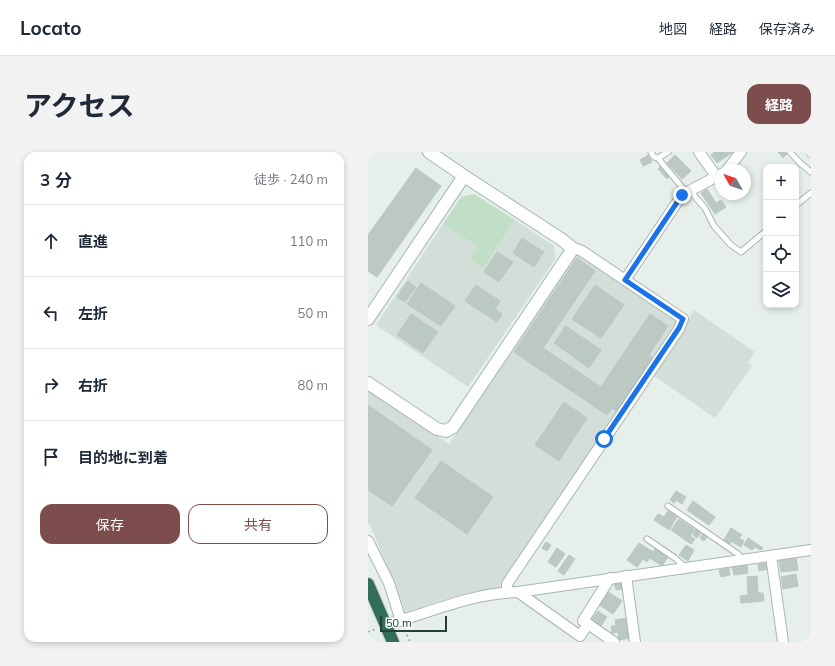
<!DOCTYPE html>
<html lang="ja">
<meta charset="utf-8">
<style>
:root{--surface:#fff;--page:#f2f2f3;--text:#1f2937;--muted:#747a83;--line:#e0e1e3;--accent:#7c4d4c}
body{margin:0;font-family:Mulish,"Noto Sans JP",sans-serif;background:var(--page);color:var(--text)}
.controls{position:absolute;right:12px;top:12px;display:grid;overflow:hidden;border-radius:8px;box-shadow:0 2px 6px #0003}
.controls button{width:36px;height:36px;display:grid;place-items:center;padding:0;border:0;border-bottom:1px solid var(--line);background:var(--surface);color:var(--text);font:20px sans-serif}
.compass{position:absolute;left:347px;top:12px;width:36px;height:36px;border-radius:50%;background:var(--surface);box-shadow:0 2px 6px #0003;rotate:310deg}
.scale{position:absolute;left:12px;bottom:10px;width:67px;box-sizing:border-box;padding-left:4px;border:2px solid #254037;border-top:0;font-size:11px;line-height:14px;white-space:nowrap;color:#254037;-webkit-text-stroke:3px #f7fbf9;paint-order:stroke}
.stop{position:absolute;width:12px;height:12px;margin:-9px;border:3px solid #1a73e8;border-radius:50%;background:#fff}
.stop.end{background:#1a73e8;border-color:#fff;box-shadow:0 1px 4px #0008}
.list{margin:0;padding:0;list-style:none}
h2{display:flex;justify-content:space-between;align-items:center;height:52px;margin:0;padding:0 16px;font-size:17px}
h2 small{font-size:13px;font-weight:400;color:var(--muted)}
.list li{display:grid;grid-template-columns:26px 1fr auto;gap:12px;align-items:center;box-sizing:border-box;height:72px;padding:0 16px;border-top:1px solid var(--line)}
.list b{display:block;font-size:15px;white-space:nowrap}
.list em{font-size:13px;font-style:normal;color:var(--muted)}
.actions{display:flex;gap:8px;padding:12px 16px}
.actions a{flex:1;padding:9px 0;border:1px solid var(--accent);border-radius:12px;text-align:center;font-size:14px;color:var(--accent)}
.actions .main{background:var(--accent);color:#fff}
.icon{flex:none;width:22px;height:22px;fill:none;stroke:currentColor;stroke-width:2;stroke-linecap:round;stroke-linejoin:round}
.map{position:relative;flex:none;width:443px;height:490px;overflow:hidden;border-radius:12px}
header{display:flex;align-items:center;gap:24px;box-sizing:border-box;height:56px;padding:0 20px;background:var(--surface);border-bottom:1px solid var(--line)}
header strong{font-size:19px}
nav{display:flex;gap:22px;margin-inline-start:auto;font-size:14px}
.intro{display:flex;align-items:center;justify-content:space-between;box-sizing:border-box;height:96px;padding:0 24px}
h1{margin:0;font-size:28px}
.button{padding:10px 18px;border-radius:12px;background:var(--accent);color:#fff;font-size:14px;font-weight:700}
main{display:flex;gap:24px;padding:0 24px}
aside{flex:1;background:var(--surface);border-radius:12px;box-shadow:0 2px 6px #0003}
.map>svg:first-child{display:block}
.built{fill:#d4ded9}
.green{fill:#c1dec6}
.building{fill:#bcc9c3;stroke:#b9c8c0}
.lines{fill:none;stroke-linecap:round;stroke-linejoin:round}
.lane-casing{stroke:#a8b7b1;stroke-width:7}
.street-casing{stroke:#a8b7b1;stroke-width:12}
.secondary-casing{stroke:#a5bab1;stroke-width:14}
.highway-casing{stroke:#c2cac7;stroke-width:14}
.path{stroke:#88b1a0;stroke-width:1.5;stroke-dasharray:2 3;stroke-linecap:butt}
.lane{stroke:#fff;stroke-width:5}
.street{stroke:#fff;stroke-width:10}
.secondary{stroke:#fff;stroke-width:12}
.highway{stroke:#326c5a;stroke-width:12}
.route{stroke:#1a73e8;stroke-width:5}
</style>
<header>
<strong>Locato</strong>
<nav><a>地図</a><a>経路</a><a>保存済み</a></nav>
</header>
<div class="intro"><h1>アクセス</h1><a class="button">経路</a></div>
<main>
<aside>
<h2>3 分<small>徒歩 · 240 m</small></h2>
<ul class="list">
<li><svg class="icon" aria-label="ahead" viewBox="0 0 24 24"><path d="M12 20V5M6 11l6-6 6 6"/></svg><div><b>直進</b></div><em>110 m</em></li>
<li><svg class="icon" aria-label="left" viewBox="0 0 24 24"><path d="M17 20v-9H6M10 6l-5 5 5 5"/></svg><div><b>左折</b></div><em>50 m</em></li>
<li><svg class="icon" aria-label="right" viewBox="0 0 24 24"><path d="M7 20v-9h11M14 6l5 5-5 5"/></svg><div><b>右折</b></div><em>80 m</em></li>
<li><svg class="icon" aria-label="arrive" viewBox="0 0 24 24"><path d="M6 21V4h12l-3 4 3 4H6"/></svg><div><b>目的地に到着</b></div></li>
</ul>
<div class="actions"><a class="main">保存</a><a>共有</a></div>
</aside>
<div class="map">
<svg width="443" height="490" viewBox="0 0 443 490">
<rect width="100%" height="100%" fill="#e6efea"/>
<!-- built -->
<g class="built">
<path d="M147,68L186,94L188,106L100,235L8,173L75,72L110,95L115,116Z"/>
<path d="M209,101L311,168L130,437L93,443L37,460L2,372H0V236L81,292Z"/>
<path d="M326,158L387,200L380,211L384,214L347,266L285,223Z"/>
</g>
<!-- green -->
<path class="green" d="M106,42L147,68L115,116L102,107L110,95L75,72L93,45Z"/>
<!-- building -->
<g class="building">
<path d="M347,0H365L349,11L343,3Z"/>
<path d="M410,0H417L419,2L415,6Z"/>
<path d="M436,0H443V5L441,6Z"/>
<path d="M280,3L284,10L275,14L272,8Z"/>
<path d="M307,3L323,19L314,27L299,11Z"/>
<path d="M293,14L302,24L299,27L290,17Z"/>
<path d="M48,16L73,34L9,125L0,119V83Z"/>
<path d="M339,37L348,51L353,48L358,55L347,62L333,41Z"/>
<path d="M154,86L176,100L166,115L145,101Z"/>
<path d="M129,100L145,110L131,130L116,120Z"/>
<path d="M209,106L227,119L175,196L233,235L282,162L300,174L281,203L285,206L249,260L244,256L239,263L146,200Z"/>
<path d="M40,129L48,135L37,150L29,145Z"/>
<path d="M53,131L87,154L73,174L39,152Z"/>
<path d="M108,133L132,149L127,157L134,162L129,170L97,149Z"/>
<path d="M227,133L256,153L233,186L204,167Z"/>
<path d="M43,162L70,180L55,201L29,183Z"/>
<path d="M198,174L233,198L221,216L186,191Z"/>
<path d="M196,250L219,266L191,309L167,293Z"/>
<path d="M0,253L64,298L24,354L0,338Z"/>
<path d="M73,309L125,345L99,382L47,346Z"/>
<path d="M308,339L318,345L314,352L308,348L306,351L302,348Z"/>
<path d="M325,349L347,365L341,373L319,358Z"/>
<path d="M300,359L309,365L301,378L286,368L290,362L296,365Z"/>
<path d="M311,367L327,378L322,384L327,387L323,392L303,378Z"/>
<path d="M363,376L374,383L371,386L376,389L373,395L363,389L362,392L356,388Z"/>
<path d="M328,378L333,381L329,386L325,383Z"/>
<path d="M335,382L339,385L336,389L332,386Z"/>
<path d="M380,386L395,396L393,398L387,395L384,398L376,393Z"/>
<path d="M178,390L183,393L179,399L174,396Z"/>
<path d="M271,391L285,400L288,396L300,405L294,414L282,406L279,410L275,407L269,415L259,408Z"/>
<path d="M318,393L326,398L320,409L311,403Z"/>
<path d="M189,396L197,402L188,415L180,410Z"/>
<path d="M201,403L207,407L196,423L190,419Z"/>
<path d="M428,405L430,418L413,420L411,408Z"/>
<path d="M400,411L401,417L391,419L390,412Z"/>
<path d="M379,413L380,421L366,423L364,415Z"/>
<path d="M361,416L362,423L353,425L351,418Z"/>
<path d="M428,422L430,434L415,437L413,425Z"/>
<path d="M389,424L390,441H395L396,449L373,451L372,444L380,443L379,425Z"/>
<path d="M255,429L256,437L248,438L246,430Z"/>
<path d="M239,439L254,449L245,462L230,452Z"/>
<path d="M230,459L239,465L233,474L224,467Z"/>
<path d="M260,466L262,486L251,488L250,480L244,481L243,474H248L247,468Z"/>
</g>
<g class="lines">
<!-- lane casing -->
<g class="lane-casing">
<g id="lane">
<path d="M283,0L286,5L290,6L293,10L319,41"/>
<path d="M422,0L432,11L443,20"/>
<path d="M290,6L300,0"/>
<path d="M322,39L337,56L346,74L363,93L373,100L398,79"/>
<path d="M428,53L443,41"/>
<path d="M300,354L370,402L375,408"/>
<path d="M279,387L307,406L317,415"/>
</g>
</g>
<!-- street casing -->
<g class="street-casing">
<g id="street">
<path d="M331,0L348,24"/>
<path d="M359,18L373,0"/>
<path d="M257,128L314,43L353,22"/>
<path d="M0,389L21,431L33,469"/>
<path d="M403,404L415,490"/>
<path d="M258,424L267,490"/>
<path d="M139,440V432L311,177L315,167L214,99L203,95"/>
<path d="M150,440L212,484L220,472L215,469L242,426"/>
<path d="M220,472L246,490"/>
<path d="M17,473C61,461 104,441 150,440L443,398"/>
</g>
</g>
<!-- secondary casing -->
<g class="secondary-casing">
<g id="secondary">
<path d="M0,167L96,24"/>
<path d="M0,231L69,277L78,279L85,275L202,101L203,95L193,87L96,24L61,0"/>
</g>
</g>
<!-- highway casing -->
<g class="highway-casing">
<path id="highway" d="M0,432L25,490"/>
</g>
<!-- path -->
<g class="path">
<path d="M37,478L42,490"/>
<path d="M0,480L8,477"/>
</g>
<!-- lane -->
<use href="#lane" class="lane"/>
<!-- street -->
<use href="#street" class="street"/>
<!-- secondary -->
<use href="#secondary" class="secondary"/>
<!-- highway -->
<use href="#highway" class="highway"/>
</g>
<g class="lines">
<!-- route -->
<path class="route" d="M236,287L311,176L315,167L257,128L314,43"/>
</g>
</svg>
<div class="controls">
<button>+</button>
<button>−</button>
<button><svg class="icon" aria-label="locate" viewBox="0 0 24 24"><circle cx="12" cy="12" r="6"/><path d="M12 2v4M12 18v4M2 12h4M18 12h4"/></svg></button>
<button><svg class="icon" aria-label="layers" viewBox="0 0 24 24"><path d="M12 4l9 5-9 5-9-5zM3 14l9 5 9-5"/></svg></button>
</div>
<svg class="compass" viewBox="-18 -18 36 36"><path d="M0-13l5 13h-10z" fill="#e53935"/><path d="M0 13l5-13h-10z" fill="#747a83"/></svg>
<div class="scale">50 m</div>
<div class="stop" style="left:236px;top:287px"></div>
<div class="stop end" style="left:314px;top:43px"></div>
</div>
</main>
